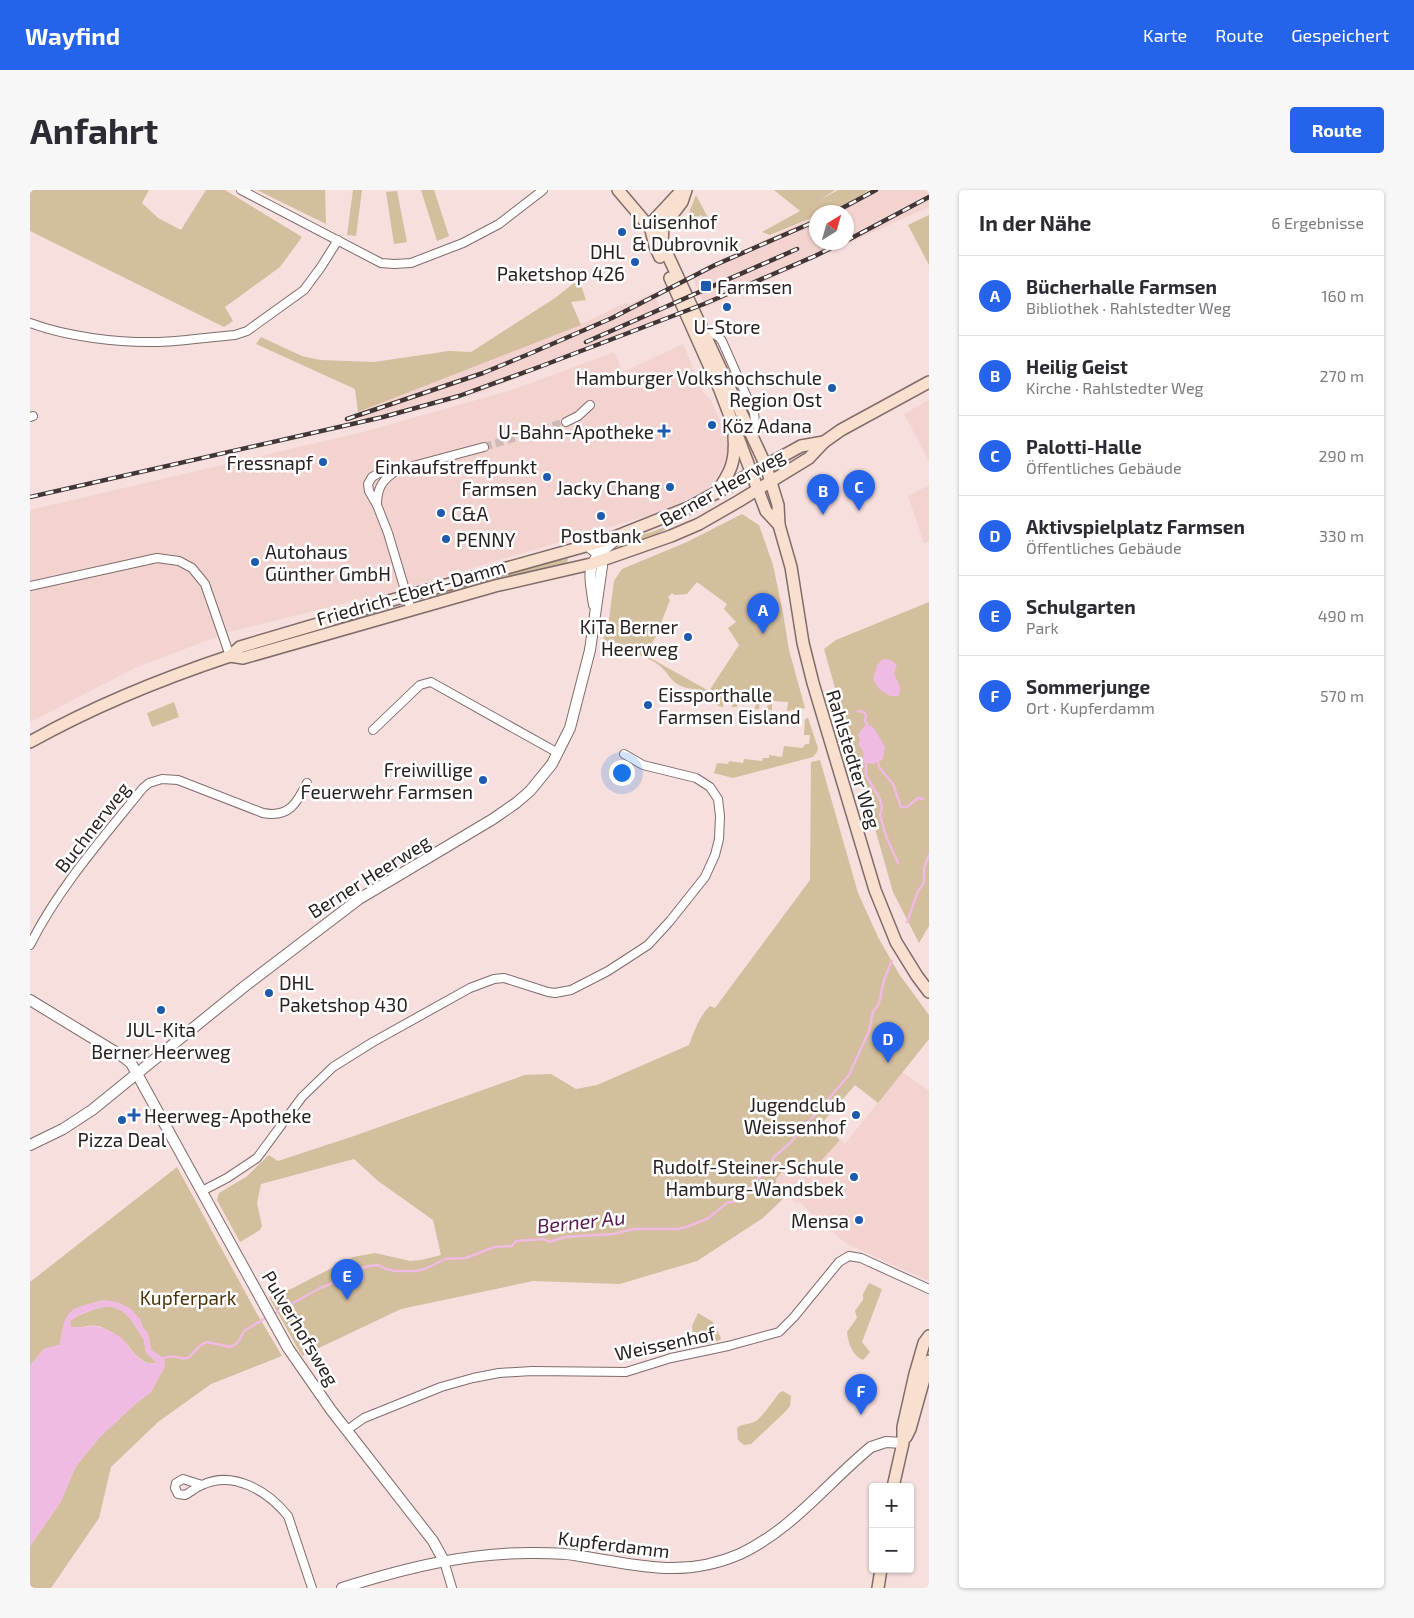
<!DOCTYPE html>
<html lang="de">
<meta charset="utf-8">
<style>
:root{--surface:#fff;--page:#f7f7f7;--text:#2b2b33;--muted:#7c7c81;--line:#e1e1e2;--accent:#2563eb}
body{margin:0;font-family:"Exo 2",sans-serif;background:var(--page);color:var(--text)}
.controls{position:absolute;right:15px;bottom:15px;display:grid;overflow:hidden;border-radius:5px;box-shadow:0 1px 4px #0004}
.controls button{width:45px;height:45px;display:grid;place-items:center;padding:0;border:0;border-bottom:1px solid var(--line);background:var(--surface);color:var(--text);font:25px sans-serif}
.compass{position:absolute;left:779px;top:15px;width:45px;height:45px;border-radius:50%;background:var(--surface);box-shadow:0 1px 4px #0004;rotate:37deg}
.you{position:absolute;left:591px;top:582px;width:18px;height:18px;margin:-12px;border:4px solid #fff;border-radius:50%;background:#1a73e8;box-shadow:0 0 0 8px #1a73e833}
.badge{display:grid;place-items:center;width:32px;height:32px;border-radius:50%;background:var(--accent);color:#fff;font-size:16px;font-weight:700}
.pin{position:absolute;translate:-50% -41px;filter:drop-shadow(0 1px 2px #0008)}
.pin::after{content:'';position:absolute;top:26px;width:18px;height:15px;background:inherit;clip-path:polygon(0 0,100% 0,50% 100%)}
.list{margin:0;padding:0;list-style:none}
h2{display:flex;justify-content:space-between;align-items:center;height:65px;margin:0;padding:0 20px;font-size:21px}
h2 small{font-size:16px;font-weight:400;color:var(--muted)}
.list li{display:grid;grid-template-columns:32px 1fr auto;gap:15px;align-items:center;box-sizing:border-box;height:80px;padding:0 20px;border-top:1px solid var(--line)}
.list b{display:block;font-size:19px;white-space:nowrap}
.list p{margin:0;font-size:16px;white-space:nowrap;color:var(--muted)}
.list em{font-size:16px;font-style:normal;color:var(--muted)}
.map{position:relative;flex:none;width:899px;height:1398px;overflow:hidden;border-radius:5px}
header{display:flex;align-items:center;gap:30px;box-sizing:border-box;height:70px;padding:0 25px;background:var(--accent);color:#fff}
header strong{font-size:24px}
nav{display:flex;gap:28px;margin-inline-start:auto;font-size:18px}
.intro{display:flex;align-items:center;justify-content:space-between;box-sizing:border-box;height:120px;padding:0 30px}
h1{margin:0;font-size:35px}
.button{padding:12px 22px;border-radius:5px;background:var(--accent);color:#fff;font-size:18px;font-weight:700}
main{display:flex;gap:30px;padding:0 30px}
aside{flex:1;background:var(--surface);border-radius:5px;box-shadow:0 1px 4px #0004}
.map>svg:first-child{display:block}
.built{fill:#f3d3cf}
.green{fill:#d3be9d;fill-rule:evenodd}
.water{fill:#f0bbe3;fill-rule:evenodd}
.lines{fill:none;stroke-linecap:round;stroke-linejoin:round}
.stream{stroke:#f0bbe3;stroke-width:2.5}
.minor-tunnel{stroke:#cdb9b6;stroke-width:8;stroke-dasharray:8 4;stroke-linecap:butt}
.minor-casing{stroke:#806c6a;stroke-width:10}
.tertiary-casing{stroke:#806c6a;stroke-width:12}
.secondary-casing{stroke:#806c6a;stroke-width:14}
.minor{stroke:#fff;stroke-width:8}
.tertiary{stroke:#fff;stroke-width:10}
.secondary{stroke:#f9dfce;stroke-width:11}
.rail-casing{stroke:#413635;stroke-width:4.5}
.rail{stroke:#fff;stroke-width:2.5;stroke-dasharray:8;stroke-linecap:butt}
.poi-dot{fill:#1e5bac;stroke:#fff;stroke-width:2}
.labels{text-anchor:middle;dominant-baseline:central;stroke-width:5;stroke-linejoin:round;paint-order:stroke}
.poi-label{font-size:19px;fill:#29201f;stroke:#fff;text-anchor:end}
.street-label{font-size:19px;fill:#29201f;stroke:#fff}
.park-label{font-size:19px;fill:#493205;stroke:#fff}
.water-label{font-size:20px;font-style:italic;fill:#56194c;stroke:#fff}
</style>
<header>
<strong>Wayfind</strong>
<nav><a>Karte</a><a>Route</a><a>Gespeichert</a></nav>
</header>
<div class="intro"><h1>Anfahrt</h1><a class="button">Route</a></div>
<main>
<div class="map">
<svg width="899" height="1398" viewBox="0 0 899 1398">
<rect width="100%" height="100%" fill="#f6dfdc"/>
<!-- built -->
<g class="built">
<path d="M839,0H899V17L676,118L661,84L786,26V52H816V22H796Z"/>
<path d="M623,102L636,130L449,203L332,234L328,222L541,139L597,112L598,115Z"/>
<path d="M653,154L674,204L680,208L699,253L700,259L694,274L683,294L677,300L630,322L369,400L199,442L105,478L0,532V320L333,242L482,200L584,162L593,182Z"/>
<path d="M899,210V271L874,224Z"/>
<path d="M899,295V351L894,353L878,306Z"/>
<path d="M872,882L899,901V1091L817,1054L790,1032L771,1013L765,1012L746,994V989L762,971L765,973L778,984L810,950L815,954Z"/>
</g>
<!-- green -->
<g class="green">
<path d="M0,0H119L112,13L128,28L151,40L176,0H195L272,47L250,77L195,117L203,131L194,137L0,41Z"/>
<path d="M227,0H295L296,34Z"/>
<path d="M323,0H332L326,46L317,45Z"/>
<path d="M391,0H404L419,46L407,51Z"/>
<path d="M744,0H805L790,10L808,0H839C824,10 804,22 786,22V26L740,45L732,42L770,21Z"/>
<path d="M367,1L377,52L364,54L356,2Z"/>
<path d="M666,5L678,28L674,30L671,25L661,30L663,35L658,34V25Z"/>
<path d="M899,25V75L878,35Z"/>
<path d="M549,89L556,110L541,112L551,135L328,222L325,199L226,154L231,147L272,166L290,170L344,172L419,161L441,162L525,108Z"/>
<path d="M706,297L707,300L607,355L575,363C594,348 620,344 642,334C665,324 685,309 706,297Z"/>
<path d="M712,324L729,335L743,375L753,423L759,460L775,518L757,521L758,512L742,511V520H737L738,511L730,510L729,519H725L726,510L708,509L707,517H702V508H694L693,517C683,516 680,507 671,502C665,498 656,499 649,495C640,491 638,482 630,476C619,467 604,463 591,459L588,453L573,451L579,429L584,391L592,379L657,352ZM667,392L697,414L694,419L706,432L698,438L709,455L679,501L615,465L626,446L640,410L638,407L642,403L645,405L657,404Z"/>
<path d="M538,366L537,376L397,411L395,406Z"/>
<path d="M899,412V736L889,753L863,702L794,459L806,450Z"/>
<path d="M144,512L149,527L122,537L117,523Z"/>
<path d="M778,528L788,558L787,562L783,567L703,588L684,583L687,573L698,574L699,571L713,573L714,569L732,571L733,568H739V565L752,567L754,556L772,558L776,554H779L780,545H774L775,529Z"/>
<path d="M790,570L828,703L848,747L869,784L899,825V849L848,913L825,895L792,933L810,950L778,985L765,973L761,971L746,989V995L757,1005L733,1028L667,1071L590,1094L503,1091L371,1119L272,1166L239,1107L263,1098L323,1067L345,1063L380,1071L391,1070L411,1065L403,1030L348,991L324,969L231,994L227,1013L232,1036L230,1040L210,1052L187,1010L189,1003L216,987L239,965L248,971L324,946L495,885L521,884L546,899L567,895L659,855C664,842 669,826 680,816L685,818L780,690L781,572Z"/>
<path d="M147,977L226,1122L252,1166L181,1194L128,1232L81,1277L69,1328L21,1398H0V1356L30,1313L46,1276L70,1247L104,1215L121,1202L135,1176L129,1165L121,1160L118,1143L113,1138L109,1128L74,1110C41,1119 35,1118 30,1155L14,1159L0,1176V1092Z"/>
<path d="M839,1093L852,1099L832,1152L840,1162L833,1170C822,1166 818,1152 817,1142L827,1128L825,1121L833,1110V1104Z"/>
<path d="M80,1116L92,1121L100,1128L114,1150L116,1163L128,1173C108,1177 101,1155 88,1146C83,1143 73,1137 67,1136C58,1134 50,1140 40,1136V1131C49,1124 68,1117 80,1116Z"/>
<path d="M668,1123L683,1132L691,1148L690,1150L674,1155L667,1149L665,1142L663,1143L662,1136Z"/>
<path d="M753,1201L761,1206L760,1216L755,1222L721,1254L714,1255L708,1250L707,1238C713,1233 719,1235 726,1231C732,1227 744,1210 749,1203Z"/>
</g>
<!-- water -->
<g class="water">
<path d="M853,469L861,470L867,475L864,483L871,500L868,506H860L848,498L843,489L847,475Z"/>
<path d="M837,533L844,538L855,557L853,569L843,574L832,572C835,564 834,560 828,555L830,551L828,544Z"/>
<path d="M74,1110L87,1112L100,1118L109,1128L113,1138L118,1143L121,1160L134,1168L135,1176L121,1202L104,1215L70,1247L46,1276L30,1313L0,1356V1176L14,1159L30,1155C36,1116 38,1120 74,1110ZM80,1116L92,1121L100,1128L114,1150L116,1163L127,1173C109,1177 101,1157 90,1147C85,1143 70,1136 64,1136C56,1136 49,1139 41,1136L40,1131C48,1124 68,1117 80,1116Z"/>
</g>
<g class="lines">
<!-- stream -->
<g class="stream">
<path d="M828,521L834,522L836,526L835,532L837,533"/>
<path d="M848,571L849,577L863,594L871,617H877L888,608L893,609"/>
<path d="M836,572V585L850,609L852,618L850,625L856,646L868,673"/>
<path d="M877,732L888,701L894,693V678L899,665"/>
<path d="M242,1125L290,1098L308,1091L326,1080L339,1076L348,1075L356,1079L365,1081H387L397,1078L415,1069L436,1068L464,1057L482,1056L486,1051L514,1049L519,1052L535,1047L583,1044L604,1039H648L656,1037L677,1029L697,1013L706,1011L716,1005L727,989L740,980L743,968L762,951L819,885L839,841L843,822L849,813L854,790L862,771"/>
<path d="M134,1168C144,1163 152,1171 158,1168C163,1165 166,1156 177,1152L200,1157L205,1155L210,1149L214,1141L237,1127"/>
</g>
<!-- minor-tunnel -->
<path class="minor-tunnel" d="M454,257L536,232"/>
<!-- minor casing -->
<g class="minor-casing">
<g id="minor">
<path d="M211,0L351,73L364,74L381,73L433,53L469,34L513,0"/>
<path d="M0,133C38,147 88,153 129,152C154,151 180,147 205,145L217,141L274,100L291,77L308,50"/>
<path d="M671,146C679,140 687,144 692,151L724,223L725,232L721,242"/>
<path d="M0,227L3,226"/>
<path d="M536,232L548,226L560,215"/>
<path d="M347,314C347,298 353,289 366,281"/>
<path d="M0,396L127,368L149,371L162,378L175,394L200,466"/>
<path d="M381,420L358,343L347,315L339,301L338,294L342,287L351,282L368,280L454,257"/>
<path d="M343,540L390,495L401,492L528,563"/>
<path d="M0,755C29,697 73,648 113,598L119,593L132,589L148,590L233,623C259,628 267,613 277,593"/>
<path d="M172,1001L197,988L227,968L272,907L303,877L343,852L440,798L464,789L474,788L518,802L525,803L541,800L578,781L618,755L640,731L675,687L685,665L689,649L690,626L688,609L680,597L666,588L613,575L594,564"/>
<path d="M317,1240L334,1228L411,1197L443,1188L469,1183L502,1181L596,1182L641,1168L698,1156L749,1142L764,1127L809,1072L819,1066L831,1068L899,1099"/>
<path d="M172,1295L153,1289L146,1293L145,1298L148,1304L155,1305C161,1302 166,1297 172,1295C203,1280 238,1301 258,1326L282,1398"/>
<path d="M414,1371L422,1398"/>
</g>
</g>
<!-- tertiary casing -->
<g class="tertiary-casing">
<g id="tertiary">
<path d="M564,415C558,376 556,373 588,348"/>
<path d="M0,810L92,866L101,873L258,1158L301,1220L403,1351L414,1371"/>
<path d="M0,955L33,939L62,920L215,796L329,709L463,629L486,613L500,601L522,574L540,538L560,460L572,376L568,364L558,356"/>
<path d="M312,1398C375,1378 439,1362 505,1363C520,1363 536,1363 550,1366C608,1375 653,1389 710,1364C763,1339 797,1293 841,1257L856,1252L873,1253"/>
</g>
</g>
<!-- secondary casing -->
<g class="secondary-casing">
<g id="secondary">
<path d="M588,0L622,40"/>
<path d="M656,0L652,12L633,37L632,53L736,276L748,315L749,335L761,377L773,453L783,493L845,700L866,752L887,786L899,802"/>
<path d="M630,67L625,56L620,36L624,30L652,0"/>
<path d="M640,88L690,200L736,321L749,335"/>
<path d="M686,303C701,282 706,271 704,246"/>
<path d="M200,466L213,468L465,396L561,374L641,346L669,334L709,311L779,268L794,252L811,240L899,192"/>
<path d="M0,552C64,516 131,489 200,466L210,457L291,433L355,412L577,350L660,317L771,256L794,252"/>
<path d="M876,1247L880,1239L899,1171"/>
<path d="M863,1297L873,1253V1237L885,1184L894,1153L899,1146"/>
<path d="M848,1398L851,1379"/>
</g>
</g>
<!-- minor -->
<use href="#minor" class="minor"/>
<!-- tertiary -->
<use href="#tertiary" class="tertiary"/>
<!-- secondary -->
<use href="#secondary" class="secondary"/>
<!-- rail casing -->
<g class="rail-casing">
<g id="rail">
<path d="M805,22L846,0"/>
<path d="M816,51L899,7"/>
<path d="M556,152L767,59"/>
<path d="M317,229L453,183L499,164L582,128L685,75L786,31"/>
<path d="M0,307L353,227L429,206L509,177L674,114L785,66L813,52"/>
</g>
</g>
<!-- rail -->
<use href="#rail" class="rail"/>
</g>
<!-- markers -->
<g class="poi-dot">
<circle cx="592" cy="42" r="5"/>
<circle cx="605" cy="72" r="5"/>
<rect x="670" y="90" width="12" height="12" rx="2.5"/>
<circle cx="697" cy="117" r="5"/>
<circle cx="802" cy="198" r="5"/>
<circle cx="682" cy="235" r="5"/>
<path d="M631.5 233.5h5v5h5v5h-5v5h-5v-5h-5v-5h5z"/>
<circle cx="293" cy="272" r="5"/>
<circle cx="517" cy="287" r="5"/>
<circle cx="640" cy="297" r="5"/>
<circle cx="411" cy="323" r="5"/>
<circle cx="571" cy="326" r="5"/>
<circle cx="416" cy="349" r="5"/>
<circle cx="225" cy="372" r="5"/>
<circle cx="658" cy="447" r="5"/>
<circle cx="618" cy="515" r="5"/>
<circle cx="453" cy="590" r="5"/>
<circle cx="239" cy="803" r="5"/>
<circle cx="131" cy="820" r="5"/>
<path d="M101.5 917.5h5v5h5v5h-5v5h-5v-5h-5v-5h5z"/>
<circle cx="826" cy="925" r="5"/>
<circle cx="92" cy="930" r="5"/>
<circle cx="824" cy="987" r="5"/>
<circle cx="829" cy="1030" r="5"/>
</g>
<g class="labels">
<!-- poi labels -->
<g class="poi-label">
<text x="602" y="31" text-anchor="start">Luisenhof<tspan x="602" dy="22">&amp; Dubrovnik</tspan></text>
<text x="595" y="61">DHL<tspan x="595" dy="22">Paketshop 426</tspan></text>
<text x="687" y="96" text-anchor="start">Farmsen</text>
<text x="697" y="136" text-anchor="middle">U-Store</text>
<text x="792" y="187">Hamburger Volkshochschule<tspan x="792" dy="22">Region Ost</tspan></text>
<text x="692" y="235" text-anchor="start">Köz Adana</text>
<text x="624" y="241">U-Bahn-Apotheke</text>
<text x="283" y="272">Fressnapf</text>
<text x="507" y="276">Einkaufstreffpunkt<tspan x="507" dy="22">Farmsen</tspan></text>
<text x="630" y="297">Jacky Chang</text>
<text x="421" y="323" text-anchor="start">C&amp;A</text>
<text x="571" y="345" text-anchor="middle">Postbank</text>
<text x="426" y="349" text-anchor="start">PENNY</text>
<text x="235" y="361" text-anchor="start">Autohaus<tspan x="235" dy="22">Günther GmbH</tspan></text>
<text x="648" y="436">KiTa Berner<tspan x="648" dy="22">Heerweg</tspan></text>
<text x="628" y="504" text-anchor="start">Eissporthalle<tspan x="628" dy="22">Farmsen Eisland</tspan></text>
<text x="443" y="579">Freiwillige<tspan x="443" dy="22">Feuerwehr Farmsen</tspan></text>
<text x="249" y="792" text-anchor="start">DHL<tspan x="249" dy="22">Paketshop 430</tspan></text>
<text x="131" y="839" text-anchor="middle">JUL-Kita<tspan x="131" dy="22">Berner Heerweg</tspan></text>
<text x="816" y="914">Jugendclub<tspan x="816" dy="22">Weissenhof</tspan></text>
<text x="114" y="925" text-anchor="start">Heerweg-Apotheke</text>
<text x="92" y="949" text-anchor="middle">Pizza Deal</text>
<text x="814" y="976">Rudolf-Steiner-Schule<tspan x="814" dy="22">Hamburg-Wandsbek</tspan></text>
<text x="819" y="1030">Mensa</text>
</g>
<!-- street labels -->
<g class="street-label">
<text transform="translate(692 297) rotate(-29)">Berner Heerweg</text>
<text transform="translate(381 402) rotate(-16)">Friedrich-Ebert-Damm</text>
<text transform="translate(824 569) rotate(73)">Rahlstedter Weg</text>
<text transform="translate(62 637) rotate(-52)">Buchnerweg</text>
<text transform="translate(339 686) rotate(-32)">Berner Heerweg</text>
<text transform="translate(271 1138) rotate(59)">Pulverhofsweg</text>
<text transform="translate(635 1153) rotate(-12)">Weissenhof</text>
<text transform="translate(584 1354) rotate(7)">Kupferdamm</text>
</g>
<!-- park labels -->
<g class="park-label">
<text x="158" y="1107">Kupferpark</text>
</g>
<!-- water labels -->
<g class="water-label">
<text transform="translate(551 1031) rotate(-6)">Berner Au</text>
</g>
</g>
</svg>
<div class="controls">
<button>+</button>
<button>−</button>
</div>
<svg class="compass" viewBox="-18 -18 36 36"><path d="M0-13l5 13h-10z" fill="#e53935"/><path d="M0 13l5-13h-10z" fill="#7c7c81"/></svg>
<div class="you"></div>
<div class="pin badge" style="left:733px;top:444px">A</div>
<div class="pin badge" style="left:793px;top:325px">B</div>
<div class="pin badge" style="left:829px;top:321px">C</div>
<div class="pin badge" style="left:858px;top:873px">D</div>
<div class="pin badge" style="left:317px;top:1110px">E</div>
<div class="pin badge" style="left:831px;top:1225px">F</div>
</div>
<aside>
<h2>In der Nähe<small>6 Ergebnisse</small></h2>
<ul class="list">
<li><span class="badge">A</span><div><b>Bücherhalle Farmsen</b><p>Bibliothek · Rahlstedter Weg</p></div><em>160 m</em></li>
<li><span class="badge">B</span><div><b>Heilig Geist</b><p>Kirche · Rahlstedter Weg</p></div><em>270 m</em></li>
<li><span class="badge">C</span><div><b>Palotti-Halle</b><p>Öffentliches Gebäude</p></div><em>290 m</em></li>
<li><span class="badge">D</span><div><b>Aktivspielplatz Farmsen</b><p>Öffentliches Gebäude</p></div><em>330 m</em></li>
<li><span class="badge">E</span><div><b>Schulgarten</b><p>Park</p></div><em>490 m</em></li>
<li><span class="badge">F</span><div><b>Sommerjunge</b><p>Ort · Kupferdamm</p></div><em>570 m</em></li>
</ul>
</aside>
</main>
